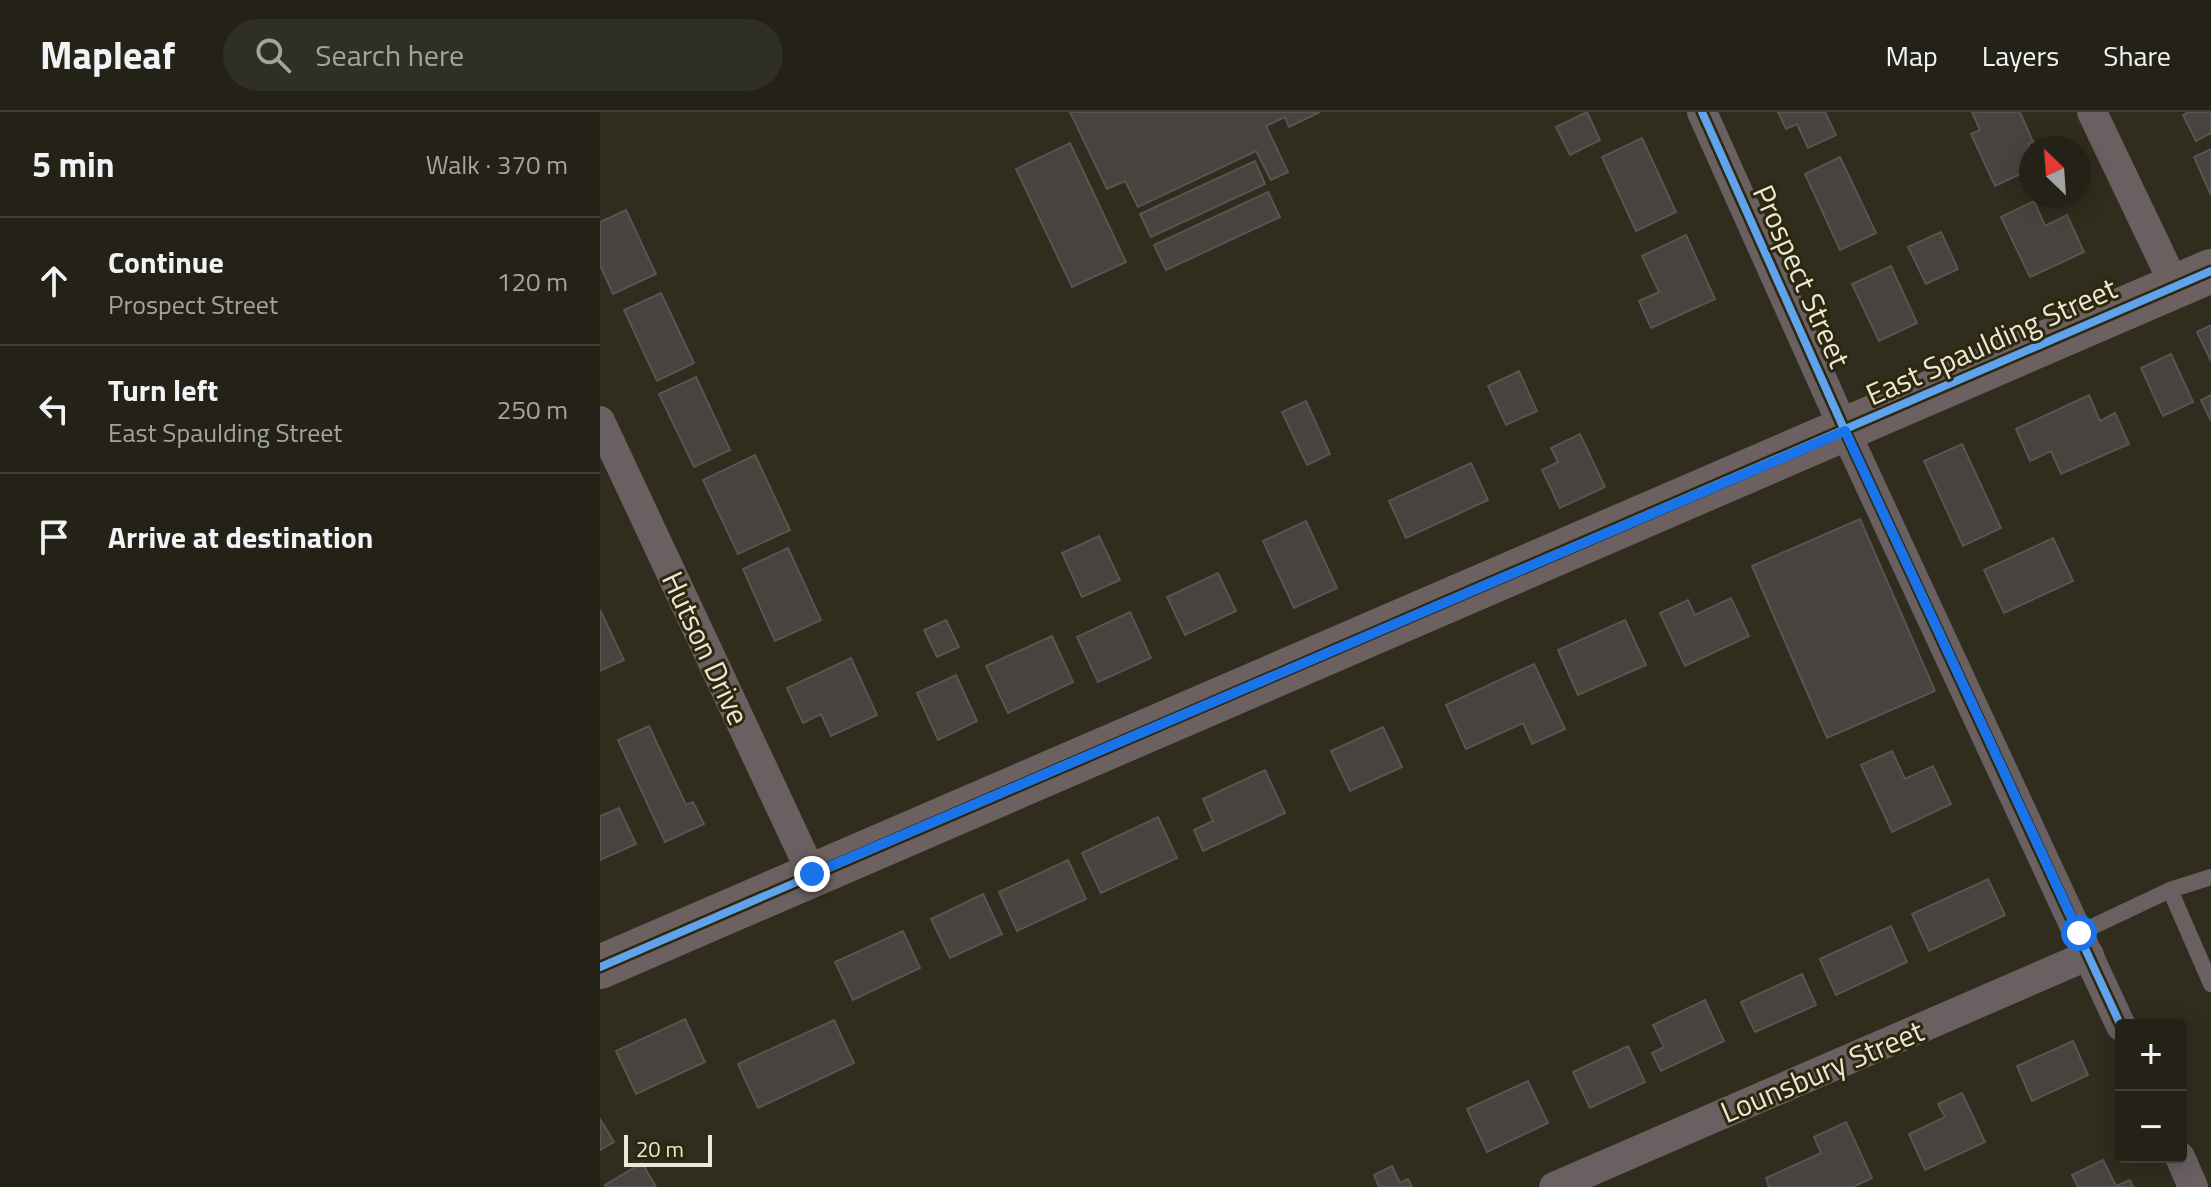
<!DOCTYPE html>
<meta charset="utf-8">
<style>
:root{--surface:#242216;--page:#302f23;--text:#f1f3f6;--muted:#a3a4a1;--line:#413f35}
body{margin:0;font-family:"Titillium Web",sans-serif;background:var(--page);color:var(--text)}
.controls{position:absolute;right:24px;bottom:24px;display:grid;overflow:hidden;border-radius:8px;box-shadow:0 4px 20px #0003}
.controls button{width:72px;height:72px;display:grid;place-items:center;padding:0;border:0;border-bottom:2px solid var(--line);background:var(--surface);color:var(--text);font:40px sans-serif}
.compass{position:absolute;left:1419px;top:24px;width:72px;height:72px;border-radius:50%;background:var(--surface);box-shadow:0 4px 20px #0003;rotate:335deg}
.scale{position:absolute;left:24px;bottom:20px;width:88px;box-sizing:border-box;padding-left:8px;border:4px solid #ebe8d8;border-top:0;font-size:22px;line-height:28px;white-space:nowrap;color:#ebe8d8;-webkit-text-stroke:6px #2d280d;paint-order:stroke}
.stop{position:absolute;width:24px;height:24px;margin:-18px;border:6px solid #1a73e8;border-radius:50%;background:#fff}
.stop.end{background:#1a73e8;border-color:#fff;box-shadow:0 2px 8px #0008}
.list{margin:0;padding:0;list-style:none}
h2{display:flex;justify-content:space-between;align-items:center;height:104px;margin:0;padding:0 32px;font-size:34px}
h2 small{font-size:26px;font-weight:400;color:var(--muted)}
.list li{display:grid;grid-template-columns:52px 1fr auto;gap:24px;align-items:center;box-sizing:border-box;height:128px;padding:0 32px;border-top:2px solid var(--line)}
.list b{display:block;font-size:30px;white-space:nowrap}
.list p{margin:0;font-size:26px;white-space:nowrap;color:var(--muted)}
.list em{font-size:26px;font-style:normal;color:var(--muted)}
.icon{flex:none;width:44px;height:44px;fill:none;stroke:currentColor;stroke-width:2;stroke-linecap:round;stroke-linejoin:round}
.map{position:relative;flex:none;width:1611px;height:1075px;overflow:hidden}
header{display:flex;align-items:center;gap:48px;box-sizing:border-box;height:112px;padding:0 40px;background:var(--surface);border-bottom:2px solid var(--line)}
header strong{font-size:38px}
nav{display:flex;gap:44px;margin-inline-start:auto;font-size:28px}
.search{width:560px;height:72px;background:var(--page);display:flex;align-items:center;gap:20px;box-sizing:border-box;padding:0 28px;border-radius:44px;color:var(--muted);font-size:30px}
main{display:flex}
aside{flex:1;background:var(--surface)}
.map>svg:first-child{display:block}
.building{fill:#474440;stroke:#575452;stroke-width:2}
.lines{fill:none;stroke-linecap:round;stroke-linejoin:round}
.lane{stroke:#6a5f61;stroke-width:16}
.street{stroke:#6a5f61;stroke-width:30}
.secondary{stroke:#6c6060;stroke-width:44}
.cycleway-casing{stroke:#2d280d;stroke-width:13}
.cycleway{stroke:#60a3ed;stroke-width:8}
.route{stroke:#1a73e8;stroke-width:10}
.labels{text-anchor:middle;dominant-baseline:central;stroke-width:6;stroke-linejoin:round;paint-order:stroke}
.street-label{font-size:30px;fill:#ebe8d8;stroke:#2d280d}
</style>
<header>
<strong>Mapleaf</strong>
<div class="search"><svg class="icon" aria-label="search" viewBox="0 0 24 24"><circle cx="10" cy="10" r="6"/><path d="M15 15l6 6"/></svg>Search here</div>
<nav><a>Map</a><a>Layers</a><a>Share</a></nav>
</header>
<main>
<aside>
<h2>5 min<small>Walk · 370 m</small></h2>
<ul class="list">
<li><svg class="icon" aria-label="ahead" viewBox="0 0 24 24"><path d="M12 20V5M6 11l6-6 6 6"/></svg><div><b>Continue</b><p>Prospect Street</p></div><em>120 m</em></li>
<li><svg class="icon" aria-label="left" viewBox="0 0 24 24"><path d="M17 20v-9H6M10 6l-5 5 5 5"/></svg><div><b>Turn left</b><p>East Spaulding Street</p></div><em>250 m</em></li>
<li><svg class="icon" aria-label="arrive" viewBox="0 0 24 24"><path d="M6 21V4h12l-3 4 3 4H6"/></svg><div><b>Arrive at destination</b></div></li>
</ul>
</aside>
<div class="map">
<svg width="1611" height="1075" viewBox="0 0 1611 1075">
<rect width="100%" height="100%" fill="#302d1e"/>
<!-- building -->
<g class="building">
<path d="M470,0H720L689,15L685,5L666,14L688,60L671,68L656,39L538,95L525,69L507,77Z"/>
<path d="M987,0L1000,28L970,43L956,15Z"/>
<path d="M1178,0H1225L1236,23L1208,36L1197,12L1186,17Z"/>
<path d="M1372,0H1420L1433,30L1428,32L1431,38V57L1395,74L1371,22L1380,18Z"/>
<path d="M1589,0H1611V21L1596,29L1583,3Z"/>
<path d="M1042,26L1076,100L1036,119L1002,45Z"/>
<path d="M470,31L526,150L472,175L416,57Z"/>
<path d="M1611,37V83L1594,45Z"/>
<path d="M1240,45L1276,121L1240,138L1205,62Z"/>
<path d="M655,49L665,72L551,125L540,102Z"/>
<path d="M668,80L680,105L566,158L554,133Z"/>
<path d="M1434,89L1445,114L1467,103L1484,140L1430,165L1401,105Z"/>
<path d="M26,98L56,162L13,182L0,153V110Z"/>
<path d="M1341,120L1358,157L1326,172L1308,135Z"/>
<path d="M1086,123L1115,187L1051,216L1039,189L1059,180L1042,144Z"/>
<path d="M1291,154L1317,211L1279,229L1252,172Z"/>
<path d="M61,181L94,251L57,269L24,198Z"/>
<path d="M1611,213V249L1597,220Z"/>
<path d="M1571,242L1593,290L1563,304L1541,256Z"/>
<path d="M919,259L937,299L906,313L888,274Z"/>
<path d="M96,265L130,338L94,355L59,282Z"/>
<path d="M1489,283L1500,309L1515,301L1529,332L1461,362L1451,339L1430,349L1416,317Z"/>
<path d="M1611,283V309L1601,288Z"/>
<path d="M706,289L730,342L707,353L682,300Z"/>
<path d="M980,322L1005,375L960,396L942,358L958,350L951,336Z"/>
<path d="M1362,332L1401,416L1363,434L1324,349Z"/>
<path d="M155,343L190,418L138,442L103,368Z"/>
<path d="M871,351L888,388L806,426L789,389Z"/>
<path d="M1260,407L1335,579L1227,626L1152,454Z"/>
<path d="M706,409L737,476L694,496L663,429Z"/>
<path d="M499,424L520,468L482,485L462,441Z"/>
<path d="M1453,426L1473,469L1404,501L1384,458Z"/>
<path d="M188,436L221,508L175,529L143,457Z"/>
<path d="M618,461L636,499L585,523L567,485Z"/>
<path d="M1131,486L1149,524L1085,554L1060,501L1088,488L1095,503Z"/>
<path d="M0,498L24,548L0,559Z"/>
<path d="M530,500L551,546L498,570L477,525Z"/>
<path d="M346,508L359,535L337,545L324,518Z"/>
<path d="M1025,508L1046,553L978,583L958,538Z"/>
<path d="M452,524L473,570L408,601L386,554Z"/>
<path d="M251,546L277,603L231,624L221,602L203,611L187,576Z"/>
<path d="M934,552L965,617L932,632L923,611L866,637L846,593Z"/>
<path d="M356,563L377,609L338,628L317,581Z"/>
<path d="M49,614L86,693L93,690L104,712L65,730L18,628Z"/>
<path d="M783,615L802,655L750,679L731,639Z"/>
<path d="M1292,639L1305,667L1333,654L1351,692L1292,720L1261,653Z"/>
<path d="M665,658L685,701L603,739L594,718L613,709L603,687Z"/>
<path d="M19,696L36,732L0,748V704Z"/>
<path d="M558,705L577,746L501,781L482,741Z"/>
<path d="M468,748L486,787L417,819L399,780Z"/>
<path d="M1388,767L1405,803L1329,839L1312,802Z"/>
<path d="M383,782L402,822L350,846L331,807Z"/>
<path d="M1291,814L1307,850L1236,883L1220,847Z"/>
<path d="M303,819L320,856L253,888L235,850Z"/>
<path d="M1202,862L1216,893L1155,920L1141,890Z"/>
<path d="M1105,888L1124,929L1061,959L1052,941L1064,935L1053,913Z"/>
<path d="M85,907L105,950L36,982L16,939Z"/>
<path d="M234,908L254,951L158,996L138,952Z"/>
<path d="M1473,929L1488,963L1432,989L1417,954Z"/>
<path d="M1028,934L1045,970L990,996L973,960Z"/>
<path d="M928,969L948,1011L887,1040L867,997Z"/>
<path d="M1362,981L1385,1030L1325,1058L1309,1022L1345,1005L1338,992Z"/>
<path d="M0,1007L14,1030L0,1038Z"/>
<path d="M1246,1010L1272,1066L1253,1075H1169L1166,1066L1221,1041L1214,1025Z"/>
<path d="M1503,1048L1516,1074L1530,1068L1533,1075H1478L1472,1063Z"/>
<path d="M42,1051L56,1075H7L5,1073Z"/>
<path d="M792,1054L800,1071L808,1067L812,1075H779L774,1063Z"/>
</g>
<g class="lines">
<!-- lane -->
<g class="lane">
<path d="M1570,778L1611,872"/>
<path d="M1479,821L1570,778L1611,765"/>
</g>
<!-- street -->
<g class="street">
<path d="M1102,0L1245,319L1521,914"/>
<path d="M1492,0L1575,174"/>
<path d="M0,309L212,762"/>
<path d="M1580,1045L1593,1075"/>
<path d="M954,1075L1489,843"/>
</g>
<!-- secondary -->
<path class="secondary" d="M0,855L1611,159"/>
<!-- cycleway casing -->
<g class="cycleway-casing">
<g id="cycleway">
<path d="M1102,0L1245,319L1521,914"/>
<path d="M0,855L1611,159"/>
</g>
</g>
<!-- cycleway -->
<use href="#cycleway" class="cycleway"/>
</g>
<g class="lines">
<!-- route -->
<path class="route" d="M212,762L1245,319L1479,821"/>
</g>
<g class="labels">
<!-- street labels -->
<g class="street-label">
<text transform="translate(1202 164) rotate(66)">Prospect Street</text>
<text transform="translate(1391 229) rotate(-24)">East Spaulding Street</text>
<text transform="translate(106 536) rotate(65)">Hutson Drive</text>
<text transform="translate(1222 959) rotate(-23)">Lounsbury Street</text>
</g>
</g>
</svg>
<div class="controls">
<button>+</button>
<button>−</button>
</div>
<svg class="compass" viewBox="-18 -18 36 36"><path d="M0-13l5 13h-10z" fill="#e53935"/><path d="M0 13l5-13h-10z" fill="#a3a4a1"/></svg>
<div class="scale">20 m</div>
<div class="stop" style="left:1479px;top:821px"></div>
<div class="stop end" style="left:212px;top:762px"></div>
</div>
</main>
